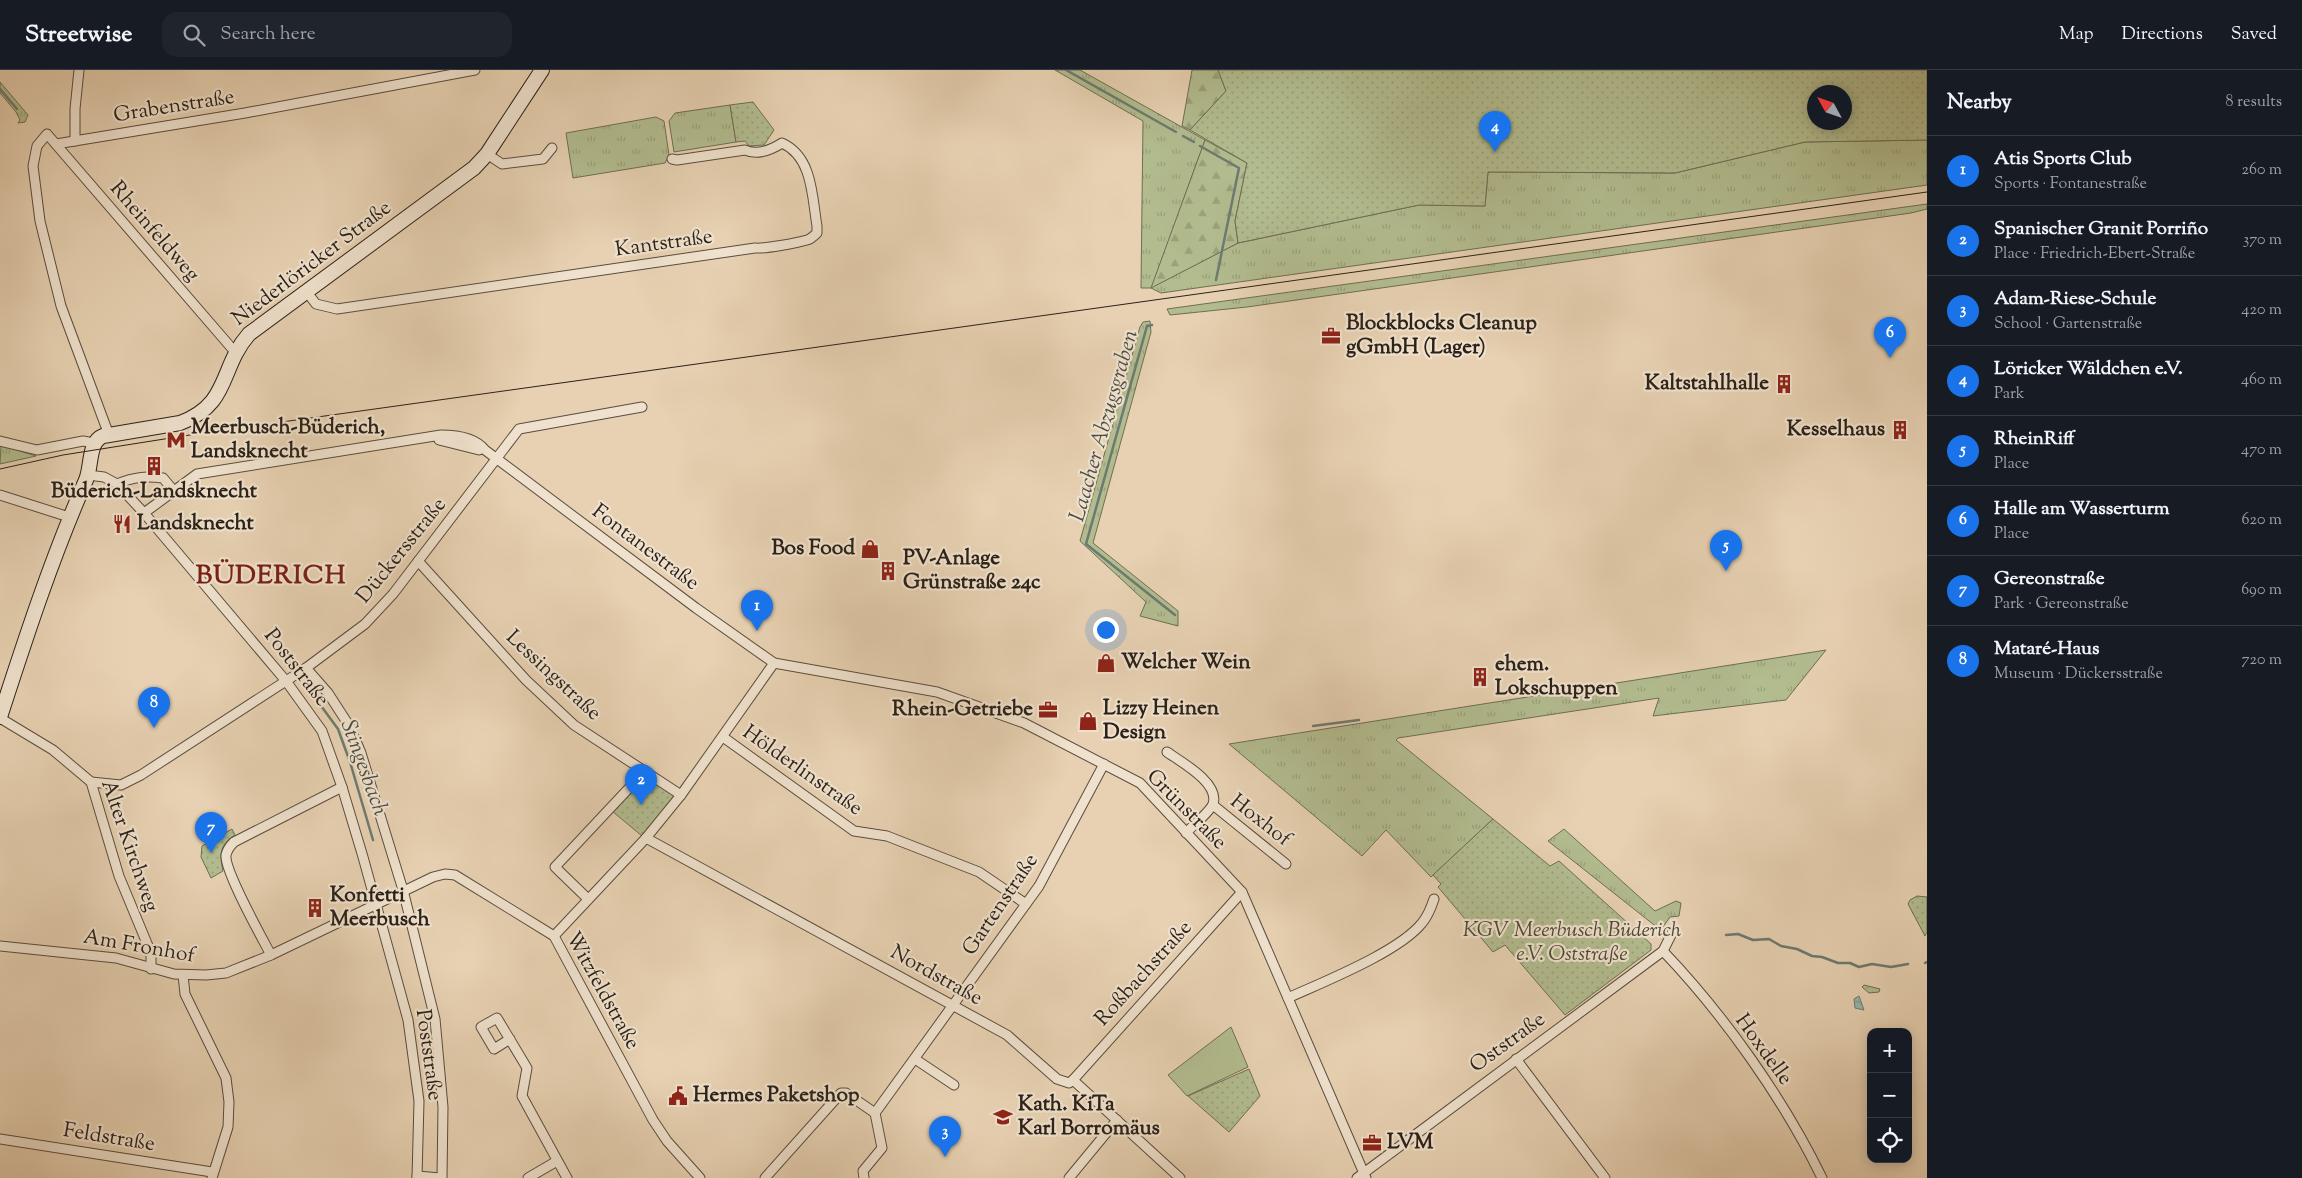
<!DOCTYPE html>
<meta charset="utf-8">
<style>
:root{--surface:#171b24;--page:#20242c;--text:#f1f3f6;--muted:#9ea1a6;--line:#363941;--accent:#1a73e8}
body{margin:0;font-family:"Sorts Mill Goudy",serif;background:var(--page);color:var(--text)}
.controls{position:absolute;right:15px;bottom:15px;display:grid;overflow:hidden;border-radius:10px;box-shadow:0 2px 12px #0003}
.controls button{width:45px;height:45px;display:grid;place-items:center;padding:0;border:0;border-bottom:1px solid var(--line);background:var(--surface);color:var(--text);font:25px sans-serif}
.compass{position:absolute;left:1807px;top:15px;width:45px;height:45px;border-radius:50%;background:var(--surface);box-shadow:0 2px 12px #0003;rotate:310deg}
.you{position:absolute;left:1105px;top:559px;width:18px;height:18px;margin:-12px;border:4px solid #fff;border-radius:50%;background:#1a73e8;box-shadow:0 0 0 8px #1a73e833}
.badge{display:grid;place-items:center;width:32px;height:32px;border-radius:50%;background:var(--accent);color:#fff;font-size:16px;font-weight:700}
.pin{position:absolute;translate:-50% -41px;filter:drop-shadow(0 1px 2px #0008)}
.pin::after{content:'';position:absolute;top:26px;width:18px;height:15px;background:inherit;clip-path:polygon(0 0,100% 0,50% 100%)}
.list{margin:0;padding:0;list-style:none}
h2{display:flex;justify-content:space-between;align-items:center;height:65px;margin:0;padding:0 20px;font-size:21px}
h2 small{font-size:16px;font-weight:400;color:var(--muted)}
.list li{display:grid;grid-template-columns:32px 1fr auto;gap:15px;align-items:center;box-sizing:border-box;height:70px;padding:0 20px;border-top:1px solid var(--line)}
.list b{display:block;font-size:19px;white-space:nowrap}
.list p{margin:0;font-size:16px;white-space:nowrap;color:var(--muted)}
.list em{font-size:16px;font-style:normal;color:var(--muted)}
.icon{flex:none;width:28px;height:28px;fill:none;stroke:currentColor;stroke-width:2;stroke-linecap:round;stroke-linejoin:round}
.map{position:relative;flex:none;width:1927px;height:1108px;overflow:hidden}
header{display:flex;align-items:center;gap:30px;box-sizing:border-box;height:70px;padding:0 25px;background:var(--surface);border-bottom:1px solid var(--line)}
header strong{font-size:24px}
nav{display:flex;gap:28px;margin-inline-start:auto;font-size:18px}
.search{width:350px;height:45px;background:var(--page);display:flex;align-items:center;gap:12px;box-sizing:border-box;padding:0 18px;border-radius:15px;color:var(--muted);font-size:19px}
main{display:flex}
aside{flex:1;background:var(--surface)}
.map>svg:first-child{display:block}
.grass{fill:url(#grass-tufts);stroke:#6e6e54}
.forest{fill:url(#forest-firs);stroke:#6e6e54}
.park{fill:url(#park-dots);stroke:#6e6e54;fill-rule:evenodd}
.pitch{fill:#b2bc8f;stroke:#6e6e54}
.water{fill:url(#water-ripples);stroke:#6c7b72}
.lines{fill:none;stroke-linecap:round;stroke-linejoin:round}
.stream{stroke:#6c7b72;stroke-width:2.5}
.street-casing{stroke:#5a4d3e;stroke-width:11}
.secondary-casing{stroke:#2b2118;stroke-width:16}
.street{stroke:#efe1cd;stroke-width:9}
.secondary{stroke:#efe1cd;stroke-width:14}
.tram{stroke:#2b2118;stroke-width:1}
.labels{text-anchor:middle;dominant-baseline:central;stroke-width:4.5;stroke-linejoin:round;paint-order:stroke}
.street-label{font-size:21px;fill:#2b2118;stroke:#efe1cd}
.poi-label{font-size:21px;font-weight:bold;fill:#2b2118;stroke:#efe1cd;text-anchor:start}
.park-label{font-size:21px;font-style:italic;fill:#4d4836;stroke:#efe1cd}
.water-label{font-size:22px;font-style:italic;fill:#4b4e45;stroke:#efe1cd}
.district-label{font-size:26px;font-weight:bold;letter-spacing:1px;fill:#7a1f14;stroke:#efe1cd}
</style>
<header>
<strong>Streetwise</strong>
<div class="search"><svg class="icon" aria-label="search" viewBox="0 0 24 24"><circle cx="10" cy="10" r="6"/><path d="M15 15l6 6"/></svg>Search here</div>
<nav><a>Map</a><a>Directions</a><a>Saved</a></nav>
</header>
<main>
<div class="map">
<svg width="1927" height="1108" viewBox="0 0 1927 1108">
<defs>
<pattern id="grass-tufts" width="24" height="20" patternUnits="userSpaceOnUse" patternTransform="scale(1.25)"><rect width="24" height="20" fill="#b2bc8f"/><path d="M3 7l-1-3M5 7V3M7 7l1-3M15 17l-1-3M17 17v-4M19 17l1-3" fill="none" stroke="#99a17b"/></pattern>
<pattern id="forest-firs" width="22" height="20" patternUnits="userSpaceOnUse" patternTransform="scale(1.25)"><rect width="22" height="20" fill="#b2bc8f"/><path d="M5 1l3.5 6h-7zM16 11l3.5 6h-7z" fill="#99a17b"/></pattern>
<pattern id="park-dots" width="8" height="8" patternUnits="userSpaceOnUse" patternTransform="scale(1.25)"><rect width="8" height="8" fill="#b2bc8f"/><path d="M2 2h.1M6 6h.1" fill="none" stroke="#99a17b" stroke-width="1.8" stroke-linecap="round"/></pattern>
<pattern id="water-ripples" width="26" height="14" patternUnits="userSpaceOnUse" patternTransform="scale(1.25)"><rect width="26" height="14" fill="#97b7ae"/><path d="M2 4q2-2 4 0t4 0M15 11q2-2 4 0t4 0" fill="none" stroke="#7b948d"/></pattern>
</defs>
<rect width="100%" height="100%" fill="#e7d1b2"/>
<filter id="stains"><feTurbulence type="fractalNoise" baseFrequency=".004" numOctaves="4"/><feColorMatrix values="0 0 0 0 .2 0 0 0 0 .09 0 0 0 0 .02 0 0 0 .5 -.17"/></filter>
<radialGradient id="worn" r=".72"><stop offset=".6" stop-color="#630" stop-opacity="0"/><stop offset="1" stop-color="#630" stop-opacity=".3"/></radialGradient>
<!-- grass -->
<g class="grass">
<path d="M1055,0H1080L1205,70L1152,217L1238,173L1419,135L1485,136L1488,102L1675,103L1805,72L1927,70V115L1161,223L1151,218H1141L1143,51Z"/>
<path d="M0,12L28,45L25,52L18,53L20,50L16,42L0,23Z"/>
<path d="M730,35L736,72L674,82L669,51L675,43Z"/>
<path d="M656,47L664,51L669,85L665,93L573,108L566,63Z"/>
<path d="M1927,134V139L1911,143L1247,237L1170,245L1167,239Z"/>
<path d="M1150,251L1151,262L1093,473L1178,541V556L1140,546L1146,532L1080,471L1140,257L1143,252Z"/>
<path d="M1,375L36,386L0,394Z"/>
<path d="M1826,580L1786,630L1653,646L1659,628L1398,668L1396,670L1493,749L1431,807L1386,760L1362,786L1229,674Z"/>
<path d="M1564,759L1655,841L1676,831L1681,833L1679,846L1670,847L1663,857V862L1548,771Z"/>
</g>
<!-- forest -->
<g class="forest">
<path d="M1192,0H1218L1226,21L1190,60L1182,56Z"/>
<path d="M1205,70L1247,93L1235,151L1238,173L1151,218Z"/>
</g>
<!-- park -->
<g class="park">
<path d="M1218,0H1927V70L1805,72L1675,103L1488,102L1485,136L1419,135L1238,173L1235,151L1247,93L1190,60L1226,21ZM1814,22H1844V52H1814Z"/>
<path d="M753,32L774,60L764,75L749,76L745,71L736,72L730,35Z"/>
<path d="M645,706L675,726L642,766L612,741Z"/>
<path d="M1493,749L1550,796L1559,791L1651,874V880L1565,945L1505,875L1493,882L1438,817L1441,814L1433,805Z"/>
<path d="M232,759L235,765C220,774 219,784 223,801L211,808L201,787L202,776Z"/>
<path d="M1917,826L1927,827V862L1925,866L1908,834L1910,830Z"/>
<path d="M1864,915L1880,919L1879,922L1869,923L1862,917Z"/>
<path d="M1249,999L1260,1026L1229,1062L1188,1026Z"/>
</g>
<!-- pitch -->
<path class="pitch" d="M1231,957L1248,997L1187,1026L1168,1005Z"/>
<!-- water -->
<path class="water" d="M1859,926L1864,940L1855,938L1854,929Z"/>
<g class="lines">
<!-- stream -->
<g class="stream">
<path d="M1066,0L1176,62"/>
<path d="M0,19L17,39"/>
<path d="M1183,66L1194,72"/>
<path d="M1200,76L1239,98L1216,210"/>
<path d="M1152,255L1147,256L1086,474L1175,545"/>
<path d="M305,614L338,659L350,692L373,770"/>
<path d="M1313,656L1359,650"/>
<path d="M1726,865L1738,864L1753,870L1769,869L1781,876L1797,879L1812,886L1822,887L1838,893H1850L1859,897L1872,894L1891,897L1908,894"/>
<path d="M1925,893L1927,892"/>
</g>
<!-- street casing -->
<g class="street-casing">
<g id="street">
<path d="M75,71V39L79,0"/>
<path d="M56,74L245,43L475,0"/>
<path d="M487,84L502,94L543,89L552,78"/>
<path d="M306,221L316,234L337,239L755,178C764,179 797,173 807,170C811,169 814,166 817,163V156C812,127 813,87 782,73C771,80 758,86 745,80L677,90L672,89"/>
<path d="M109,365L61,236L40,151L33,96L37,76L47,64L235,282"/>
<path d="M439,370L479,380"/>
<path d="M0,371L37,380L83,371L94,373"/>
<path d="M88,405L104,407L117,414L144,443L286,611L322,661L342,717L363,787L408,950L419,1031L417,1108"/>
<path d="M117,414C134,407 145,406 163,408L173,420"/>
<path d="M0,425L69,447"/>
<path d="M144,443L197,404L441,365C456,365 475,367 485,380L696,538L774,593L937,622L1024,653L1140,713L1242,822L1366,1108"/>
<path d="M418,491L526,610L574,655L681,725"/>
<path d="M306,598L328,623L350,657L361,683L403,820L435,949L443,1037L442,1108"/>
<path d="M0,648L53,680L91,712L119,806L151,883V899"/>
<path d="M723,667L854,761L887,766L979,802L1026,834"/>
<path d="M1167,682C1181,692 1220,713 1213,734C1210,742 1192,756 1186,763"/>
<path d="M91,712L121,715L141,705L306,598L365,554L393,524L519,359L642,337"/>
<path d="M1213,735L1286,794"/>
<path d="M646,768L1007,965L1057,1009L1069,1013L1073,1010L1180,1108"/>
<path d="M588,829L555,797L645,701"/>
<path d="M554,866L646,768L681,725L774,593"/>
<path d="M0,876L116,888L174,904L206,905L226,903L271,885L433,807L445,804L455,805L554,866L653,1050L667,1071L700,1108"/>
<path d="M1663,881C1724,945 1783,1028 1822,1108"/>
<path d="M271,885C262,868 224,800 226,785C227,780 230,776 234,772L342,717"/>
<path d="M183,905L185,924L226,1008L229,1032L228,1057L212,1108"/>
<path d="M1288,928C1323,912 1399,882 1422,853C1428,846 1431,838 1434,829"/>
<path d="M510,969L494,979L481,957L497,948L527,998L522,1026L567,1108"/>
<path d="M915,989L954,1015"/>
<path d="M1516,989L1605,1108"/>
<path d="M1073,1010L1242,822"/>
<path d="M0,1069L212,1102"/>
<path d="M417,1106L441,1108"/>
<path d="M528,1108L557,1091"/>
<path d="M765,1108L841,1023H846L875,1043L1039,816L1104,694"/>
<path d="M864,1108L863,1101L882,1078L875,1043"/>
<path d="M1069,1108L1117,1050"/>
<path d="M1357,1108L1663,881L1673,861"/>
</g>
</g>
<!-- secondary casing -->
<g class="secondary-casing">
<path id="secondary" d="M0,647C26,567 52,487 86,410C92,396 88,372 103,366L180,353C231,334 219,298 249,264L474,98L487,84L542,0"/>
</g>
<!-- street -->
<use href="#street" class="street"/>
<!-- secondary -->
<use href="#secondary" class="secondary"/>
<!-- tram -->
<path class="tram" d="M0,399L63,385L196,364L1927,122"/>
</g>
<!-- icons -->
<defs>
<g id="office-bare" transform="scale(1.5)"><path d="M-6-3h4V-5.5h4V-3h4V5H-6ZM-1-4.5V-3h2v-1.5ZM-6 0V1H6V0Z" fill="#8f2418" stroke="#efe1cd" stroke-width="2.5" paint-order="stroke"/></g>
<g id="building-bare" transform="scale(1.5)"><path d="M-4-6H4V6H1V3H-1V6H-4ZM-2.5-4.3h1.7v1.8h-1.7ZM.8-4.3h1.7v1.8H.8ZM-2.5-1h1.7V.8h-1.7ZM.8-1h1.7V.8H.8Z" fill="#8f2418" stroke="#efe1cd" stroke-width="2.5" paint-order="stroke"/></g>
<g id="metro-bare" transform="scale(1.5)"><path d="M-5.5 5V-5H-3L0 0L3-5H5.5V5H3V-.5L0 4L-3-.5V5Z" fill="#8f2418" stroke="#efe1cd" stroke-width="2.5" paint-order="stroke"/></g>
<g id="restaurant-bare" transform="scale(1.5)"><path d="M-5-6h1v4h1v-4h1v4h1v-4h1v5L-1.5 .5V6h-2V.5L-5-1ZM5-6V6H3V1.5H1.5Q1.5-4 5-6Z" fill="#8f2418" stroke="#efe1cd" stroke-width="2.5" paint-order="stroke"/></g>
<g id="shop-bare" transform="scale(1.5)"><path d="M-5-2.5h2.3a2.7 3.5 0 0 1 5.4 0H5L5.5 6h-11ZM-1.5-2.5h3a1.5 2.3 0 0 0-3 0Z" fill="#8f2418" stroke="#efe1cd" stroke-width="2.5" paint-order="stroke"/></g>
<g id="civic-bare" transform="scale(1.5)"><path d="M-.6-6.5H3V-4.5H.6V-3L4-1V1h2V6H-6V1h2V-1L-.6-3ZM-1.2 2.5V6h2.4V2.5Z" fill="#8f2418" stroke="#efe1cd" stroke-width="2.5" paint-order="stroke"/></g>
<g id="school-bare" transform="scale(1.5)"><path d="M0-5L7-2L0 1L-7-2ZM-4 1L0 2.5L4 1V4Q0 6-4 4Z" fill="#8f2418" stroke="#efe1cd" stroke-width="2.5" paint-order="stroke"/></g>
</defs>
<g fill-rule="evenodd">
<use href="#office-bare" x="1331" y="266"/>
<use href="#building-bare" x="1784" y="314"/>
<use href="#building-bare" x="1900" y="360"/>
<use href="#metro-bare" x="176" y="370"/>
<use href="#building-bare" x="154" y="396"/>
<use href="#restaurant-bare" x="122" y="454"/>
<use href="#shop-bare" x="870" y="479"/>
<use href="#building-bare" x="888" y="501"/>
<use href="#shop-bare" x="1106" y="593"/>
<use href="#building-bare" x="1480" y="607"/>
<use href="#office-bare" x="1048" y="640"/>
<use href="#shop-bare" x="1088" y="651"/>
<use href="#building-bare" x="315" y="838"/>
<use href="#civic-bare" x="678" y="1026"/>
<use href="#school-bare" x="1003" y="1047"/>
<use href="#office-bare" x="1372" y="1073"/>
</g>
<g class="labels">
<!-- street labels -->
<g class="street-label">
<text transform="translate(174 37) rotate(-9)">Grabenstraße</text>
<text transform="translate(154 162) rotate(49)">Rheinfeldweg</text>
<text transform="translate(664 174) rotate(-8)">Kantstraße</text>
<text transform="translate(312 194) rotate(-37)">Niederlöricker Straße</text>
<text transform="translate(645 478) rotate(37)">Fontanestraße</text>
<text transform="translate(402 481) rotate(-51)">Dückersstraße</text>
<text transform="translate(296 598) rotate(52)">Poststraße</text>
<text transform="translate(553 606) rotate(43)">Lessingstraße</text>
<text transform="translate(802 701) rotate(35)">Hölderlinstraße</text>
<text transform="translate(1186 740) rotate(45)">Grünstraße</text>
<text transform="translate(1260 751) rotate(38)">Hoxhof</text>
<text transform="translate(129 776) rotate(71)">Alter Kirchweg</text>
<text transform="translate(1001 835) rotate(-56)">Gartenstraße</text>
<text transform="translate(139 877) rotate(10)">Am Fronhof</text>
<text transform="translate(1144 904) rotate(-48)">Roßbachstraße</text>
<text transform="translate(936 906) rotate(29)">Nordstraße</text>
<text transform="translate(602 921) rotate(61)">Witzfeldstraße</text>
<text transform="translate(1508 973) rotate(-36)">Oststraße</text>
<text transform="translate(1763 980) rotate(54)">Hoxdelle</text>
<text transform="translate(428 985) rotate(82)">Poststraße</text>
<text transform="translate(109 1068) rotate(9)">Feldstraße</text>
</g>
<!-- poi labels -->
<g class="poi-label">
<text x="1346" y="254">Blockblocks Cleanup<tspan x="1346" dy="24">gGmbH (Lager)</tspan></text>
<text x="1769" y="314" text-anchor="end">Kaltstahlhalle</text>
<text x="191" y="358">Meerbusch-Büderich,<tspan x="191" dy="24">Landsknecht</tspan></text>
<text x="1885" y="360" text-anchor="end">Kesselhaus</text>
<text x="154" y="422" text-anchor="middle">Büderich-Landsknecht</text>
<text x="137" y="454">Landsknecht</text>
<text x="855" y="479" text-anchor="end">Bos Food</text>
<text x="903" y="489">PV-Anlage<tspan x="903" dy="24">Grünstraße 24c</tspan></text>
<text x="1121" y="593">Welcher Wein</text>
<text x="1495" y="595">ehem.<tspan x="1495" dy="24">Lokschuppen</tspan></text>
<text x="1103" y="639">Lizzy Heinen<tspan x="1103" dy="24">Design</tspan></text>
<text x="1033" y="640" text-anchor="end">Rhein-Getriebe</text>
<text x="330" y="826">Konfetti<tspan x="330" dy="24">Meerbusch</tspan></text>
<text x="693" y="1026">Hermes Paketshop</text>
<text x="1018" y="1035">Kath. KiTa<tspan x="1018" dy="24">Karl Borromäus</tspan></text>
<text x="1387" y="1073">LVM</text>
</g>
<!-- park labels -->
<g class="park-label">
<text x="1572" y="861">KGV Meerbusch Büderich<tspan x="1572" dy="24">e.V. Oststraße</tspan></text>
</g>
<!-- water labels -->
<g class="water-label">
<text transform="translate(1105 356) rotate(-74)">Laacher Abzugsgraben</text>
<text transform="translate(363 698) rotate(70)">Stingesbach</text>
</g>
<!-- district labels -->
<g class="district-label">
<text x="271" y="506">BÜDERICH</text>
</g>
</g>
<rect width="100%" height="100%" filter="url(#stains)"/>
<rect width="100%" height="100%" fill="url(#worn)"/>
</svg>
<div class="controls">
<button>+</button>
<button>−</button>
<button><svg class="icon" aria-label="locate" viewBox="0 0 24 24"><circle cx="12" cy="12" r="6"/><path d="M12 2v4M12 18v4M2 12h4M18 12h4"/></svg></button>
</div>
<svg class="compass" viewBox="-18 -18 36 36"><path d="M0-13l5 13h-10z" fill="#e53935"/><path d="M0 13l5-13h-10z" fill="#9ea1a6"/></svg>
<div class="you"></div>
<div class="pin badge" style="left:757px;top:561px">1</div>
<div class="pin badge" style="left:641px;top:735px">2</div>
<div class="pin badge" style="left:945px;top:1087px">3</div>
<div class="pin badge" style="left:1495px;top:82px">4</div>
<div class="pin badge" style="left:1726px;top:501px">5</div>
<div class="pin badge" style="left:1890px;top:288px">6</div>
<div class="pin badge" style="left:211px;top:783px">7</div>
<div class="pin badge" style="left:154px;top:658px">8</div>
</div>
<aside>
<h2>Nearby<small>8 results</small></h2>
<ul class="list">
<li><span class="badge">1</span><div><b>Atis Sports Club</b><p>Sports · Fontanestraße</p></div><em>260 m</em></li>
<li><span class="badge">2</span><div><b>Spanischer Granit Porriño</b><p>Place · Friedrich-Ebert-Straße</p></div><em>370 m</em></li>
<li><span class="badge">3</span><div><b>Adam-Riese-Schule</b><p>School · Gartenstraße</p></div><em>420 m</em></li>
<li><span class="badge">4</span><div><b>Löricker Wäldchen e.V.</b><p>Park</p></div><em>460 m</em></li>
<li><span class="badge">5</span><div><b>RheinRiff</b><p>Place</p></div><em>470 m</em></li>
<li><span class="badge">6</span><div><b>Halle am Wasserturm</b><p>Place</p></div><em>620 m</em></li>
<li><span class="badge">7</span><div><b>Gereonstraße</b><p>Park · Gereonstraße</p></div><em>690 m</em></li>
<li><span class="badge">8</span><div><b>Mataré-Haus</b><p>Museum · Dückersstraße</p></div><em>720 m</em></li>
</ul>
</aside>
</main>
